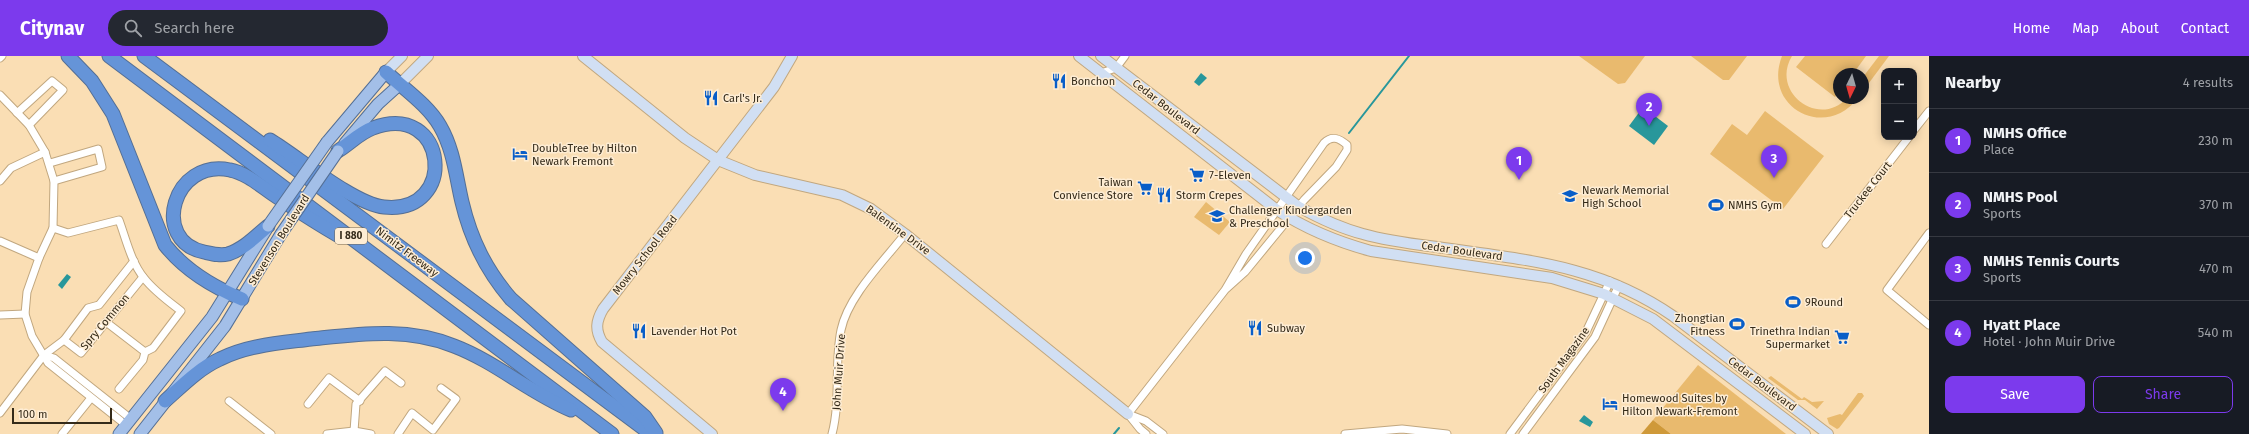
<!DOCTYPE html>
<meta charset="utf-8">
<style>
:root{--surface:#171b24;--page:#242831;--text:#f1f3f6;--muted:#9ea1a6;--line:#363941;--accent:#7c3aed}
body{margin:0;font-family:"Fira Sans",sans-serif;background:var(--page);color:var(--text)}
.controls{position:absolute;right:12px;top:12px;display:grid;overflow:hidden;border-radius:8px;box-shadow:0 2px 10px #0003}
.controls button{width:36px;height:36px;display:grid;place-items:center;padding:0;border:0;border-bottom:1px solid var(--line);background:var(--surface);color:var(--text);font:20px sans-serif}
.compass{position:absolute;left:1833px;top:12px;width:36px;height:36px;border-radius:50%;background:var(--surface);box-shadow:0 2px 10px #0003;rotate:185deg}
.scale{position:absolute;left:12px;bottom:10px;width:100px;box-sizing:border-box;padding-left:4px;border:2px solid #342a19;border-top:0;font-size:11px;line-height:14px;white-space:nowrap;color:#342a19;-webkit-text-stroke:3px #feedd4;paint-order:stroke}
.you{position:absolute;left:1305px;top:202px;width:14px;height:14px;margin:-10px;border:3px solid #fff;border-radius:50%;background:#1a73e8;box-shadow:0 0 0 6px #1a73e833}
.badge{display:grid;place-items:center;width:26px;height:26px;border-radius:50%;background:var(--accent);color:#fff;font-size:13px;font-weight:700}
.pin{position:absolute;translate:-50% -33px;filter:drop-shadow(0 1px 2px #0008)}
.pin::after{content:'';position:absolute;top:21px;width:14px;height:12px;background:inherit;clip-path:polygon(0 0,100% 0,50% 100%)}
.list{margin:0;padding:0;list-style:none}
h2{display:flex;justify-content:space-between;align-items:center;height:52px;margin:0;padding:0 16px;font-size:17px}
h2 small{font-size:13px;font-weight:400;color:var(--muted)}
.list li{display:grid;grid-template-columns:26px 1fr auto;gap:12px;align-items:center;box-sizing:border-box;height:64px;padding:0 16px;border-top:1px solid var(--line)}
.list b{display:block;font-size:15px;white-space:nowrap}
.list p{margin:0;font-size:13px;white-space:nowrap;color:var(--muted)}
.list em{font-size:13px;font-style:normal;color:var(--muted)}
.actions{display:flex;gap:8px;padding:12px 16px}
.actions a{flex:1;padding:9px 0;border:1px solid var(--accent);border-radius:8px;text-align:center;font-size:14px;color:var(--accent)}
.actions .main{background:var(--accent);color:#fff}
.icon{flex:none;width:22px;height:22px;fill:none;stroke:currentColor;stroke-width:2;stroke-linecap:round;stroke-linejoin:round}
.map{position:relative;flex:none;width:1929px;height:378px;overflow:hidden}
header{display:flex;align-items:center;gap:24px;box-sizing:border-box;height:56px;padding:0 20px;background:var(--accent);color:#fff}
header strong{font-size:19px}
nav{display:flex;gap:22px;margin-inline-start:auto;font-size:14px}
.search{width:280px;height:36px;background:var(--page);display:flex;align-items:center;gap:10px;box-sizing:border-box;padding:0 14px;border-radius:22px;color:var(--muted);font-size:15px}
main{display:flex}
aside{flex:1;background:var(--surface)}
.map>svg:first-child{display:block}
.green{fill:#e9ba6e}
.forest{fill:#cf9939}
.water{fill:#28979b}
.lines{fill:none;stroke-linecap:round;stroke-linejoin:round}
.stream{stroke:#28979b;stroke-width:2}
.street-casing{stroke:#c1a77f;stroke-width:9}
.secondary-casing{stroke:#c1a77f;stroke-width:12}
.primary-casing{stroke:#546f95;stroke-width:13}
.highway-casing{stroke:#546f95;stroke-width:15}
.street{stroke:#fff;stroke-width:7}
.secondary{stroke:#d1dff3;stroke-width:10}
.primary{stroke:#a3bfe8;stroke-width:11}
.highway{stroke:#6594d8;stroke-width:13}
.primary-bridge-casing{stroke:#546f95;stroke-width:13;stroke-linecap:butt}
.primary-bridge{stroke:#a3bfe8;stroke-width:11}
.labels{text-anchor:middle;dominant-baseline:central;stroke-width:3;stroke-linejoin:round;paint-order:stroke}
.shield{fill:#feedd4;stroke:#716451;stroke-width:1}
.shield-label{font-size:10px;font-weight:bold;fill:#342a19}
.poi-label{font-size:11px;fill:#342a19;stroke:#feedd4;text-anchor:start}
.street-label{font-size:11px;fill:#342a19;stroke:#feedd4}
</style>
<header>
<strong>Citynav</strong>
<div class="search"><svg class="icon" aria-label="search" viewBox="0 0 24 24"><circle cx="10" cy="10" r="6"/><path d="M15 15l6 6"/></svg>Search here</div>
<nav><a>Home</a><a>Map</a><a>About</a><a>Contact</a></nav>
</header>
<main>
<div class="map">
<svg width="1929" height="378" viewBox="0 0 1929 378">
<rect width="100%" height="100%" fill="#fadeb4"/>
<!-- green -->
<g class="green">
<path d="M1579,0H1645L1625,27L1618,28Z"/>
<path d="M1691,0H1747L1729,24H1723Z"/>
<path d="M1782,0H1792C1770,36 1819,73 1847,42H1858C1825,85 1762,51 1782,0Z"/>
<path d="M1805,0H1866L1853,18H1839V36L1835,41L1796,11Z"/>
<path d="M1879,0H1889L1863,35V21Z"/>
<path d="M1765,55L1824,100L1783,153L1710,98L1732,68L1747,79Z"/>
<path d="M1206,146L1230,166L1219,179L1194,161Z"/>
<path d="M1698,309L1786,378H1671L1653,364Z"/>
<path d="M1771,320L1802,343L1804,341L1812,346L1824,345L1817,353L1805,344H1798L1768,322Z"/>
<path d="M1858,337H1862L1864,340L1839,372L1837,373L1829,368L1827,362L1840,358L1842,359Z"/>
</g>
<!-- forest -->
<path class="forest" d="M1653,364L1671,378H1641Z"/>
<!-- water -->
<g class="water">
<path d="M1201,17L1207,22L1199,30L1194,26Z"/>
<path d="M1643,51L1668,70L1654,89L1629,70Z"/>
<path d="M67,218L71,221L62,233L58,229Z"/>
<path d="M1584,359L1593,366L1590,371L1579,365Z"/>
</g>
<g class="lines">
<!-- stream -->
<g class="stream">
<path d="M1349,77L1409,0"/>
<path d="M1114,378L1119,372"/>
</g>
<!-- street casing -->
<g class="street-casing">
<g id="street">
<path d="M0,2L2,0"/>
<path d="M1101,17L1116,12L1125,0"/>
<path d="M0,39L29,69L45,96L54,125L53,172L39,202L27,236L25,258L32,280L48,307L126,369"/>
<path d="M17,57L52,25L63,34L29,69"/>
<path d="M1914,74L1929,55"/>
<path d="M50,107L98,93L102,111L54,125"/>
<path d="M0,125L11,112L45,96"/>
<path d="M53,172L68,177L119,164C126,183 131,206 144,222C154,235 168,245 181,255L153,292L145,296L143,304L119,333"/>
<path d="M1929,177L1887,234L1929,269"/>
<path d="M0,185L39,202"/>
<path d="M1826,188L1909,81"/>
<path d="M0,259L25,258"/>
<path d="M106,266L145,296"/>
<path d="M64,284L81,297L143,221"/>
<path d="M44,299L54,302L131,363"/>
<path d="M229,345L271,378"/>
<path d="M308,348L329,322L360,345"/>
<path d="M0,357L44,299L64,284L88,252L99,249L134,205"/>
<path d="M1128,358L1225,234L1246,198L1324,87C1332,79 1339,82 1347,89V94L1336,111L1304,144L1245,216L1225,234"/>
<path d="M1128,358L1146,365L1163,378"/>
<path d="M1128,358L1140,373L1146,378"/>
<path d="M354,375L356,348L385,315L401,327"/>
<path d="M62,378L91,342"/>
<path d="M327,378L354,375L371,378"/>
<path d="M398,378L412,357L433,374L456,343L441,332"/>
<path d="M832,378C841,344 834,308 841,274C848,240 884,205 905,178"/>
<path d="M1345,378L1402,373L1447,378"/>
<path d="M1510,378L1586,276L1610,225"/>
<path d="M1523,378L1595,281L1619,229"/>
</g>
</g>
<!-- secondary casing -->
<g class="secondary-casing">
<g id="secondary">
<path d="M583,0L685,82L718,104L755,119L842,139L871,153L905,178L1128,358"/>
<path d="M1079,0L1277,154C1306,173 1338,186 1371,195L1552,222L1604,238L1653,263L1805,378"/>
<path d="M1101,0L1299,151C1319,162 1340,172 1363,178C1387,185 1413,188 1437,191C1524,204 1598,208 1673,260L1828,378"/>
<path d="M386,16L402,0"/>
<path d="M399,29L428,0"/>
<path d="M712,378L602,286C595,274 596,265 603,253L774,31L792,0"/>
</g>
</g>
<!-- primary casing -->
<g class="primary-casing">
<g id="primary">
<path d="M327,86L386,16"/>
<path d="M345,87L378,48L399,29"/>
<path d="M119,378L212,261L266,174"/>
<path d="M140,378L225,270L281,178"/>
</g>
</g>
<!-- highway casing -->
<g class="highway-casing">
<g id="highway">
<path d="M68,0L92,25L113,58L165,189C184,213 213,231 242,243"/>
<path d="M109,0L612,378"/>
<path d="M144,0L651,378"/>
<path d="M386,16C404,33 428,49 440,70C454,94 456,121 462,146C471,184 486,214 511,243L645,361L656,377"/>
<path d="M270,84C298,101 354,148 384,151C459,159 448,44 373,72C361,76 349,88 338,95"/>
<path d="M268,170C256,180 244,193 228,198C220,200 213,198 204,196C150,185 173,102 230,114C247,117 263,132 277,141C298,155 318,168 339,180"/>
<path d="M165,345C182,330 198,313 220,303C248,289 280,287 311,283C360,278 407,271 454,290C496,306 530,337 571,354"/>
</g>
</g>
<!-- street -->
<use href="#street" class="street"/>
<!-- secondary -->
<use href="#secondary" class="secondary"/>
<!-- primary -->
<use href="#primary" class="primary"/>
<!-- highway -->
<use href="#highway" class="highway"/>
<!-- primary-bridge casing -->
<g class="primary-bridge-casing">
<g id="primary-bridge">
<path d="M268,170L327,86"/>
<path d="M281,178L338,95"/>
</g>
</g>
<!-- primary-bridge -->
<use href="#primary-bridge" class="primary-bridge"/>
</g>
<!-- icons -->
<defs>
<g id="restaurant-bare" transform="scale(1.2)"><path d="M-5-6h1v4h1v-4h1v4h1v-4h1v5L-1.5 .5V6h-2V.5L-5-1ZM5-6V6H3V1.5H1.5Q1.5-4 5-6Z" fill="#095ec8" stroke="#feedd4" stroke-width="2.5" paint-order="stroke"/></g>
<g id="hotel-bare" transform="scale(1.2)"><path d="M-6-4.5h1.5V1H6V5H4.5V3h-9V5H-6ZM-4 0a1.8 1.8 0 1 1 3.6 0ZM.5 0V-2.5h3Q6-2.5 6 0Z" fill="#095ec8" stroke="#feedd4" stroke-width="2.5" paint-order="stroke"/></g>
<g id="supermarket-bare" transform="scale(1.2)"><path d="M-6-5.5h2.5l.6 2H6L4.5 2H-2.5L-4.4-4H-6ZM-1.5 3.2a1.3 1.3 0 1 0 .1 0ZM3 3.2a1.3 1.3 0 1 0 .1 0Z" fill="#095ec8" stroke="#feedd4" stroke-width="2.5" paint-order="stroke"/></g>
<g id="school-bare" transform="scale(1.2)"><path d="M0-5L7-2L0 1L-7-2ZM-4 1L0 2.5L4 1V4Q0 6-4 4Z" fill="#095ec8" stroke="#feedd4" stroke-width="2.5" paint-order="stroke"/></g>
<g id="stadium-bare" transform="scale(1.2)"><path d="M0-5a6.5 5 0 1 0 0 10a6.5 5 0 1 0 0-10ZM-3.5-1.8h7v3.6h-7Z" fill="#095ec8" stroke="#feedd4" stroke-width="2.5" paint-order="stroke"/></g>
</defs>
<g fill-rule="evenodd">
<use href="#restaurant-bare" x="1059" y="25"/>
<use href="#restaurant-bare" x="711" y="42"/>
<use href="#hotel-bare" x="520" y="98"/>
<use href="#supermarket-bare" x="1197" y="119"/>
<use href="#supermarket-bare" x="1145" y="132"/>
<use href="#restaurant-bare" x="1164" y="139"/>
<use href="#school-bare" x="1570" y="140"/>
<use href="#stadium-bare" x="1716" y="149"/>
<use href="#school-bare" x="1217" y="160"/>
<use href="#stadium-bare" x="1793" y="246"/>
<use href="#stadium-bare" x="1737" y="268"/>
<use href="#restaurant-bare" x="1255" y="272"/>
<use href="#restaurant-bare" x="639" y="275"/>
<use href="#supermarket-bare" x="1842" y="281"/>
<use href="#hotel-bare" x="1610" y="348"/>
</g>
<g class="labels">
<!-- shield labels -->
<rect class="shield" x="335" y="172" width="32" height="16" rx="3"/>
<g class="shield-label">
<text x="351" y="180">I 880</text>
</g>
<!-- poi labels -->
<g class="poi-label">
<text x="1071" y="25">Bonchon</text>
<text x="723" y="42">Carl's Jr.</text>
<text x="532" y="92">DoubleTree by Hilton<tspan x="532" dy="13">Newark Fremont</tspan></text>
<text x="1209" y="119">7-Eleven</text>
<text x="1133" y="126" text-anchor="end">Taiwan<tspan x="1133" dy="13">Convience Store</tspan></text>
<text x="1582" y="134">Newark Memorial<tspan x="1582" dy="13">High School</tspan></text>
<text x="1176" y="139">Storm Crepes</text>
<text x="1728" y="149">NMHS Gym</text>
<text x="1229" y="154">Challenger Kindergarden<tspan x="1229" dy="13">&amp; Preschool</tspan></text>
<text x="1805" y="246">9Round</text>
<text x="1725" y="262" text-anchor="end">Zhongtian<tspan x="1725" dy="13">Fitness</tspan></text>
<text x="1267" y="272">Subway</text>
<text x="651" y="275">Lavender Hot Pot</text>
<text x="1830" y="275" text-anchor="end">Trinethra Indian<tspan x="1830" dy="13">Supermarket</tspan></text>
<text x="1622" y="342">Homewood Suites by<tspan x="1622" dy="13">Hilton Newark-Fremont</tspan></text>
</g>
<!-- street labels -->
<g class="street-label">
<text transform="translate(1166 51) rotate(38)">Cedar Boulevard</text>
<text transform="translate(1868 134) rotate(-52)">Truckee Court</text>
<text transform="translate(898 174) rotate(36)">Balentine Drive</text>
<text transform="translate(279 184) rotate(-58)">Stevenson Boulevard</text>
<text transform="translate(1462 195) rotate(8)">Cedar Boulevard</text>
<text transform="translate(407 196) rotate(37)">Nimitz Freeway</text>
<text transform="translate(645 199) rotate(-52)">Mowry School Road</text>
<text transform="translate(105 266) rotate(-50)">Spry Common</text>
<text transform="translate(1564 304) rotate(-54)">South Magazine</text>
<text transform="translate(839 316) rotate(-86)">John Muir Drive</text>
<text transform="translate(1762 328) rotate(37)">Cedar Boulevard</text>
</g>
</g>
</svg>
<div class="controls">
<button>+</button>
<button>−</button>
</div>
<svg class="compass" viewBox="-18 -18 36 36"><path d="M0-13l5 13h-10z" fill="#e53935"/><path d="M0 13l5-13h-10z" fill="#9ea1a6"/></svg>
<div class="scale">100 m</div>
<div class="you"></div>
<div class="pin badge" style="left:1519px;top:124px">1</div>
<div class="pin badge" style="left:1649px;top:70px">2</div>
<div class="pin badge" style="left:1774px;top:122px">3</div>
<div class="pin badge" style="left:783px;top:355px">4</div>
</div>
<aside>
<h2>Nearby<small>4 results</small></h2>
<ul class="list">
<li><span class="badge">1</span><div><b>NMHS Office</b><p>Place</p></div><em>230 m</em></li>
<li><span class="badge">2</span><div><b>NMHS Pool</b><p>Sports</p></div><em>370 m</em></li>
<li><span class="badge">3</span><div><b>NMHS Tennis Courts</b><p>Sports</p></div><em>470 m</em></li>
<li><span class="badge">4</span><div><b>Hyatt Place</b><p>Hotel · John Muir Drive</p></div><em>540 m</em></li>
</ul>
<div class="actions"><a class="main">Save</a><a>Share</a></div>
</aside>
</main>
